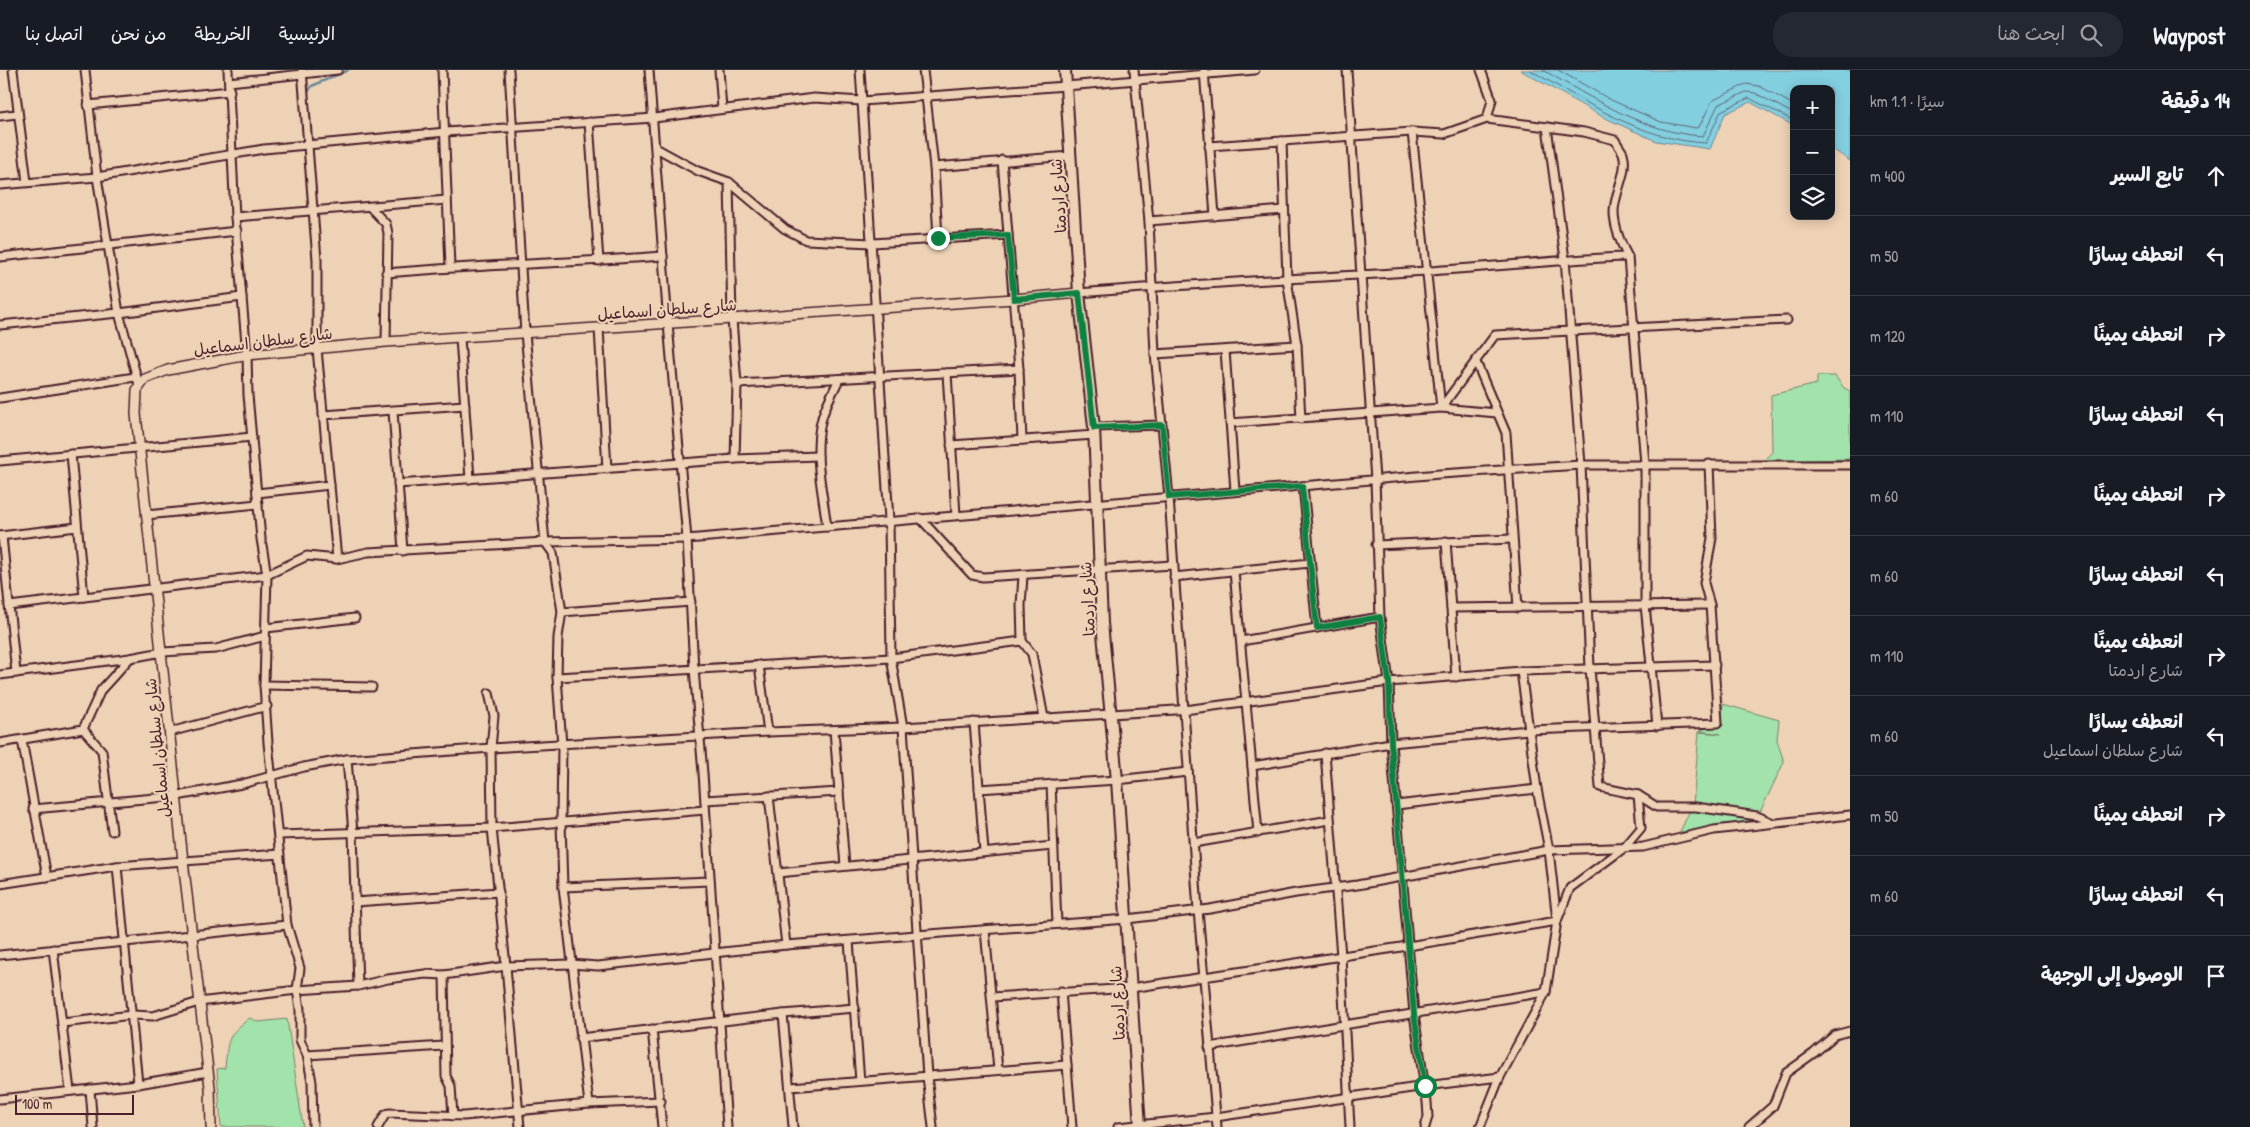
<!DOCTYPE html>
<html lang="ar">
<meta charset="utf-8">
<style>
:root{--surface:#171b24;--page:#242831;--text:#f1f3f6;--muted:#9ea1a6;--line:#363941}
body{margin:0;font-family:"Patrick Hand","Playpen Sans Arabic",sans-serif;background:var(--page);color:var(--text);direction:rtl}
.controls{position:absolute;right:15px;top:15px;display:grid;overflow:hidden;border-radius:10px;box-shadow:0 2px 12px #0003}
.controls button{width:45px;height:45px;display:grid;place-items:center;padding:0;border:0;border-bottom:1px solid var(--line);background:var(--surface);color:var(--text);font:25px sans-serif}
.scale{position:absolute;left:15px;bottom:12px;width:119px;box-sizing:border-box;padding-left:5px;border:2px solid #4a1f2b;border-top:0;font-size:14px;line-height:18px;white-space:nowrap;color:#4a1f2b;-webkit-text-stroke:4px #eed2b5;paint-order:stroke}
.stop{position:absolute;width:15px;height:15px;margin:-11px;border:4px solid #0b8043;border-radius:50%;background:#fff}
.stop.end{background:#0b8043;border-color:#fff;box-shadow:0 1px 5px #0008}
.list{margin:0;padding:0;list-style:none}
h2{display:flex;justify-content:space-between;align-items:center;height:65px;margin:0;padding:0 20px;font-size:21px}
h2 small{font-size:16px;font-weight:400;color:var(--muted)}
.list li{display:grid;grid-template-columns:32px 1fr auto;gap:15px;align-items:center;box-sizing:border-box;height:80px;padding:0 20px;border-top:1px solid var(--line)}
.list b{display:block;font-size:19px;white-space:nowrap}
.list p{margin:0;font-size:16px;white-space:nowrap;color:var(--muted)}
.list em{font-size:16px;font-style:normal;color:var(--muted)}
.icon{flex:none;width:28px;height:28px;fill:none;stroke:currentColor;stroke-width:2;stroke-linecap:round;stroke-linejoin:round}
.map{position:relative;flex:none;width:1850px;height:1057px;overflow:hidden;direction:ltr}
header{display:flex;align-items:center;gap:30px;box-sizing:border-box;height:70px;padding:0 25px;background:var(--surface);border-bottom:1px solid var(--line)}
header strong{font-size:24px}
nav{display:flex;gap:28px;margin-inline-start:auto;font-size:18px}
.search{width:350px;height:45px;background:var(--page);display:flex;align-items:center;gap:12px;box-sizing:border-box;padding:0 18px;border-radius:20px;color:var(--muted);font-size:19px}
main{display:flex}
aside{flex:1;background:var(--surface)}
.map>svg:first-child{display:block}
.green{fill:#a2e2ab;stroke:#76806b}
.water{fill:#82cfe0;stroke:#6c8998}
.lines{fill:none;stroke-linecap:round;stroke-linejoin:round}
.shore{stroke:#606573;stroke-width:1}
.stream{stroke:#6c8998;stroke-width:2.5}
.minor-casing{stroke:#4a1f2b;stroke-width:11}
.tertiary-casing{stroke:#4a1f2b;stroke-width:12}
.secondary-casing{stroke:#4a1f2b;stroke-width:14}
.minor{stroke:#eed2b5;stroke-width:7}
.tertiary{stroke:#eed2b5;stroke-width:9}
.secondary{stroke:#eed2b5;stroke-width:10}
.route{stroke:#0b8043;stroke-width:6}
.labels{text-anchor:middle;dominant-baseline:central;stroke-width:4;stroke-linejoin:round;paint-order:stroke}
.street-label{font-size:16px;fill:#4a1f2b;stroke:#eed2b5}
</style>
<header>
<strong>Waypost</strong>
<div class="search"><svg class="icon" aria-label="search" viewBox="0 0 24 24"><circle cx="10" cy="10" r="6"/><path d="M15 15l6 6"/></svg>ابحث هنا</div>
<nav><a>الرئيسية</a><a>الخريطة</a><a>من نحن</a><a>اتصل بنا</a></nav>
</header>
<main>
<aside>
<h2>14 دقيقة<small>سيرًا · 1.1 km</small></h2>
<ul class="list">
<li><svg class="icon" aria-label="ahead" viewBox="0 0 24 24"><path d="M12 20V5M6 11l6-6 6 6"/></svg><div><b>تابع السير</b></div><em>400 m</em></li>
<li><svg class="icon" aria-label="left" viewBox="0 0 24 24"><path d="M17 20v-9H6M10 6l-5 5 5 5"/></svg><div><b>انعطف يسارًا</b></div><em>50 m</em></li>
<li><svg class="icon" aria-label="right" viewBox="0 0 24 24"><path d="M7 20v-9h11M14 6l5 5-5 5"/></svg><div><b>انعطف يمينًا</b></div><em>120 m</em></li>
<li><svg class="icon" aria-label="left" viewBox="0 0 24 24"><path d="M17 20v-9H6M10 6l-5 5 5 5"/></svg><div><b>انعطف يسارًا</b></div><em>110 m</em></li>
<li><svg class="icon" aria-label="right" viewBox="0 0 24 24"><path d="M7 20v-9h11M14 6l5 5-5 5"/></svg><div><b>انعطف يمينًا</b></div><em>60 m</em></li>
<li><svg class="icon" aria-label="left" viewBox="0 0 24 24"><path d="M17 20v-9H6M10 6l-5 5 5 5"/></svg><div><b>انعطف يسارًا</b></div><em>60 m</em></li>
<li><svg class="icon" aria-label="right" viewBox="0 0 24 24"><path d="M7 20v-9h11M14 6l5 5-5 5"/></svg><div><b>انعطف يمينًا</b><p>شارع اردمتا</p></div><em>110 m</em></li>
<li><svg class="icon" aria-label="left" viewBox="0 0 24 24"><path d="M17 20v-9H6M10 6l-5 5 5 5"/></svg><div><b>انعطف يسارًا</b><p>شارع سلطان اسماعيل</p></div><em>60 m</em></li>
<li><svg class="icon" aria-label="right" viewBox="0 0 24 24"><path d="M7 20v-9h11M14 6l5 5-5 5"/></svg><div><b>انعطف يمينًا</b></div><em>50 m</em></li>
<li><svg class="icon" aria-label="left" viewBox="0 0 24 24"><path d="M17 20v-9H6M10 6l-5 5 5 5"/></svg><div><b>انعطف يسارًا</b></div><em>60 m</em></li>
<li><svg class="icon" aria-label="arrive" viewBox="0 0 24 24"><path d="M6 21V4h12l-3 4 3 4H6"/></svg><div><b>الوصول إلى الوجهة</b></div></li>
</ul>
</aside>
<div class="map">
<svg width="1850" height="1057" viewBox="0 0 1850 1057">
<rect width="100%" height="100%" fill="#eed2b5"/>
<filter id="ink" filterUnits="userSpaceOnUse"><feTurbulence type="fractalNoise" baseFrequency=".02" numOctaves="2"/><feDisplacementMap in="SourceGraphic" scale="10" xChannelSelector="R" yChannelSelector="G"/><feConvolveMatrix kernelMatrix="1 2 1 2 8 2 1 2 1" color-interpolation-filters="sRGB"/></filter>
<g filter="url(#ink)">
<!-- green -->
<g class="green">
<path d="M1817,306H1835L1844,318L1850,321V389L1763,391L1772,382L1771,325L1817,314Z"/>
<path d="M1723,634L1779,650L1777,670L1784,692L1760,742L1693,735L1699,662L1721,664L1700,661L1721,650Z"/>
<path d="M1691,738L1757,751L1680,762Z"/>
<path d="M250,948L258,952L287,949L303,1057H221L217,999L225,998C228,969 226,966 250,948Z"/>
</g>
<!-- water -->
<path class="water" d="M1520,0H1850V91L1831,78V19H1794V56L1750,32L1725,44L1710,79L1656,71L1603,47Z"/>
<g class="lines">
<!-- shore -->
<g class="shore">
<path d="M1530,0C1585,31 1641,70 1706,73L1721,41L1749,28L1794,51"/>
<path d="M1543,0C1593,28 1644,63 1703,66L1718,35L1746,22L1755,23L1794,44"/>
<path d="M1558,0L1611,30L1661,52L1696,58L1699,57L1712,31L1746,14L1759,16L1794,35"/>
</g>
<!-- stream -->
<path class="stream" d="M306,25L312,16L348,0"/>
<!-- minor casing -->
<g class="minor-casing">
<g id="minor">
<path d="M13,0L27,112"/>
<path d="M85,0L97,107L119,243L139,315"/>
<path d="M228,0L235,147L247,285L248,325L261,469L267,505L264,615L268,673L287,855L300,898L297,920L300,939V970L307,985L312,1012L313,1057"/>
<path d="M302,0L317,190V279L337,489"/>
<path d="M442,0L450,197"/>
<path d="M509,0L525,263L545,472L553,483L562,542L558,567L557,607L562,675L561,752L563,817L589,1034"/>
<path d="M649,0L668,254L687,469L694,599L703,703L727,1057"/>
<path d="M719,0L722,39"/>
<path d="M860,0L889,450L891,588L903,657L927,1006L933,1057"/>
<path d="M923,0L934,97L938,168"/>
<path d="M1134,0L1149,151L1155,284L1169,427L1198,840L1217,1057"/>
<path d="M1204,0L1215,146"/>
<path d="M1347,0L1375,410L1380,547L1389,612L1391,673L1414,944L1427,1032L1428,1047L1425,1057"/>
<path d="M229,12L338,0"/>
<path d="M88,35L230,21"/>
<path d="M0,46L17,44"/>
<path d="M1487,49L1584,62L1615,70C1617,74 1621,79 1623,83C1629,101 1614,123 1614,142C1614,158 1620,172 1628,187L1645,394V535L1657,656"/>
<path d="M589,52L599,191"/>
<path d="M1547,57L1565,189L1581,395L1590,598L1600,717L1638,725L1657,737H1696L1757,746L1771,752"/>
<path d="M1412,62L1441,338L1497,343"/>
<path d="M1282,71L1287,209L1297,275L1301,349"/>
<path d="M1209,76L1412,62L1444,64L1487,49L1492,30L1481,0"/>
<path d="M656,78L698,101L729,112L785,159L806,170L872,173L1008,165"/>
<path d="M1002,90L1019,299L1022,370"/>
<path d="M934,97L1070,86"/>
<path d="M729,112L732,249L737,314L735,389"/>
<path d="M0,115L97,107L264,79L446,62L654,48L814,28L862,31L1066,16L1255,0"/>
<path d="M370,137L386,154L388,163L386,272"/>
<path d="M235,147L447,130"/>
<path d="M1149,151L1284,140"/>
<path d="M0,187L237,161"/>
<path d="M386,203C479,195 571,193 663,186"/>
<path d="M1079,223C1195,213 1311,208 1427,201C1494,197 1561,189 1628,187"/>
<path d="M0,255L119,243L242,227"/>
<path d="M599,258L607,399"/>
<path d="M460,268L470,409"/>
<path d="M1225,280L1235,421"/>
<path d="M1155,284L1297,275"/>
<path d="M1476,292L1506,363L1518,538"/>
<path d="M947,303L956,445"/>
<path d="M737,314L1019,299"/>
<path d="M0,328L135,307"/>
<path d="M393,341L403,481"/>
<path d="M323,345L465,335"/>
<path d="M1230,353L1441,338L1495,265L1787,250"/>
<path d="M1094,357L1162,355"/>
<path d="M951,375L1095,365"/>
<path d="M71,384L84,527"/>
<path d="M0,391L252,367"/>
<path d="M398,414L735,389L818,386"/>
<path d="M1303,416L1317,558"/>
<path d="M257,423L330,415"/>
<path d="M146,445L258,434"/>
<path d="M920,448L972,505L983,507L1173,495"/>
<path d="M827,457C823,424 813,385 821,352C824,337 833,323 839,309"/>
<path d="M0,466L77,457"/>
<path d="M2,466L16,603"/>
<path d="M1446,471L1456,607"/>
<path d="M1376,475L1512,469"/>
<path d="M1234,501L1258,763"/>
<path d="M1023,506L1021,535L1022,571L1032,584L1044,648"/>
<path d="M1174,507L1310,493"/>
<path d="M9,536L267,505L307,486L337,489L368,482L545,472L687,469L1440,404L1581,395H1850"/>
<path d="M1451,538L1710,535"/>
<path d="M562,542L691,532"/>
<path d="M266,558L355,548"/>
<path d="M1241,571L1380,547"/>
<path d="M759,595L768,662"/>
<path d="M0,605L130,588L162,582L216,579L265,566"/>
<path d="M557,607L891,588L1022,571"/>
<path d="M264,615L372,617"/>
<path d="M489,623L494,646L491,678L492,758L506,896L520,1057"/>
<path d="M974,652L984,782"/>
<path d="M834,660L845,796"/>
<path d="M170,662L267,636"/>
<path d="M22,670L47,807"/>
<path d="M0,673L83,659"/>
<path d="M1325,683L1341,886L1350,1057"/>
<path d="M347,689L353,763L358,916"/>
<path d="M1252,696L1391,673L1529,660L1718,653L1710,535L1704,513L1712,468L1709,394"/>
<path d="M1051,714L1057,854"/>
<path d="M979,719L1117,710L1188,702"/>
<path d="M769,726L786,875"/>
<path d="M705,730L839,722"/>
<path d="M1396,735L1537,719"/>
<path d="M33,739L177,726L242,714L304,697L347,689L491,678L768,662L903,657L1192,639L1389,612L1521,601L1715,595"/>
<path d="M112,761L102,681L83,659L101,620L130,588"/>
<path d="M279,765L492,758L705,740"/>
<path d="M1194,773L1330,750"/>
<path d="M117,796L138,1014"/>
<path d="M778,803L1053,776"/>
<path d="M0,814L117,796L280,784"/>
<path d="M563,817L710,811"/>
<path d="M355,832L499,822"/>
<path d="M985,860L998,1000"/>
<path d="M849,871L860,1011"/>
<path d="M53,879L70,1021"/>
<path d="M0,885L287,855"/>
<path d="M444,905L446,1006L451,1016L453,1046"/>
<path d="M1061,921L1072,1057"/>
<path d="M992,927L1131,918L1408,876L1557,851L1570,818L1624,778L1641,758L1638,725"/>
<path d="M783,944L793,1057"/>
<path d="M62,953L132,945L153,946L199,932L297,920L358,916L388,909L425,904L444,905L506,896L571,894L598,896L786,875L1127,849L1210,839L1296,823L1357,815L1549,780L1643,777L1714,760L1850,745"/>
<path d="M652,959L662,1057"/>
<path d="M580,968L783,944L855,938"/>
<path d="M1209,977L1546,922"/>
<path d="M307,985L444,976"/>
<path d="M790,1017L1067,995"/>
<path d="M90,1019L93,1057"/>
<path d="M0,1029L138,1014L208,1002"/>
<path d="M378,1057L385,1045L389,1043L464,1046L589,1034L661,1031"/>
<path d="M1118,1057L1216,1047L1425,1016L1500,1007"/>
<path d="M1480,1057L1500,1007L1546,922L1557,851L1549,780L1537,719L1521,601"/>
<path d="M1749,1057L1773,1036L1786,1003L1814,983L1835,965L1850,961"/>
</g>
</g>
<!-- tertiary casing -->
<g class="tertiary-casing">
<path id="tertiary" d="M211,1057L210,1017L183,791L136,344L137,320L145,309L168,300L247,285L386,272L732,249L792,244L1014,229L1079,223"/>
</g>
<!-- secondary casing -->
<g class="secondary-casing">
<path id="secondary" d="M1065,0L1079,223L1094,357L1102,553L1117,710L1140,1057"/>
</g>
<!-- minor -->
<use href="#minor" class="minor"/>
<!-- tertiary -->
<use href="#tertiary" class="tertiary"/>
<!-- secondary -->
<use href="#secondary" class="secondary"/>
</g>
</g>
<g class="lines" filter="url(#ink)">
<!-- route -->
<path class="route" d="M938,168L1008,165L1014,229L1079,223L1094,358L1162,355L1169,427L1302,416L1317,558L1380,547L1389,612L1391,673L1414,944L1425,1016"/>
</g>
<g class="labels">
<!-- street labels -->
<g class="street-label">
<text transform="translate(1058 126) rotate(-94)">شارع اردمتا</text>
<text transform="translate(667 239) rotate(-4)">شارع سلطان اسماعيل</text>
<text transform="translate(263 271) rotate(-7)">شارع سلطان اسماعيل</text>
<text transform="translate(1087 529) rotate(-93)">شارع اردمتا</text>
<text transform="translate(157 678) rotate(-96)">شارع سلطان اسماعيل</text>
<text transform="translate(1117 933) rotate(-93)">شارع اردمتا</text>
</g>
</g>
</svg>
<div class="controls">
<button>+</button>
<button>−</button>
<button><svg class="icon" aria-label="layers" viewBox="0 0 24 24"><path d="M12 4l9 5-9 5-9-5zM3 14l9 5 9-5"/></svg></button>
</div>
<div class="scale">100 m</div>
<div class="stop" style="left:1425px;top:1016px"></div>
<div class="stop end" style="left:938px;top:168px"></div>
</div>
</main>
